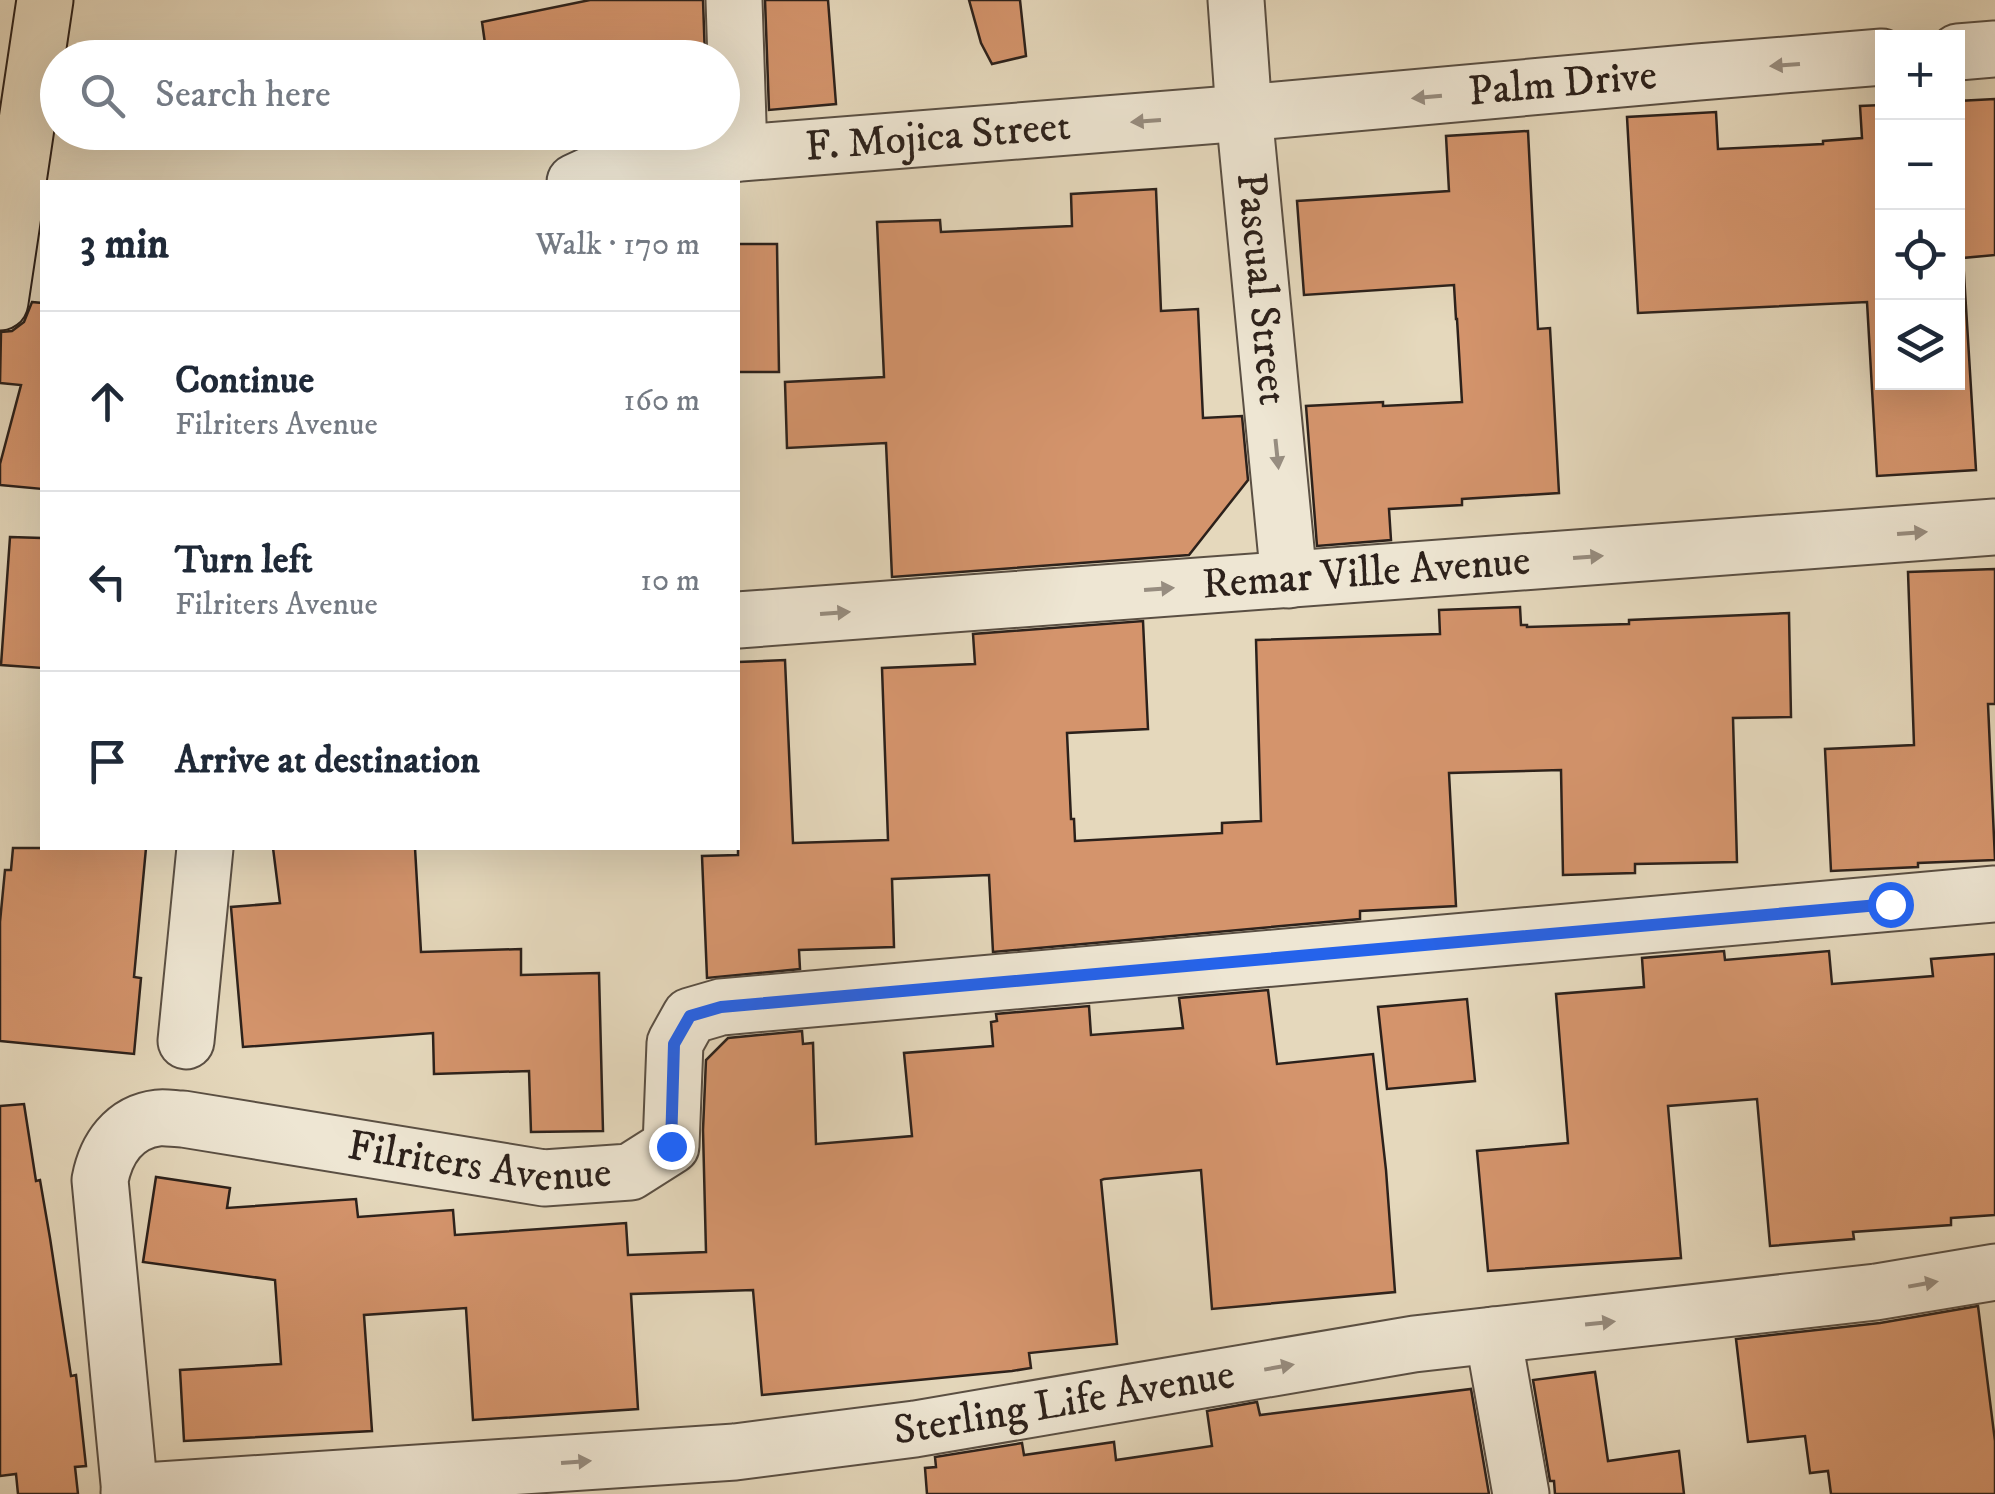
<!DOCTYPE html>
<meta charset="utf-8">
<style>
:root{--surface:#fff;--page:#f2f2f3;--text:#1f2937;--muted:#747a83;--line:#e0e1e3}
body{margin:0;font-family:"IM FELL DW Pica",serif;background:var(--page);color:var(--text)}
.controls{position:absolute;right:30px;top:30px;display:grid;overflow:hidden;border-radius:0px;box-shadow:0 10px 40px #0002}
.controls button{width:90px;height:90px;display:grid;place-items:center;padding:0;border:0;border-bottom:2px solid var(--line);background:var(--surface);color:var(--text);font:50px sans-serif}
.stop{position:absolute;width:30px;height:30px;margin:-22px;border:8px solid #2563eb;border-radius:50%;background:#fff}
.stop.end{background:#2563eb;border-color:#fff;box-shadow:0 2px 10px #0008}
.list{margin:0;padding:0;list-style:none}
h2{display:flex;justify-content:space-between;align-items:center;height:130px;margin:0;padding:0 40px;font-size:42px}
h2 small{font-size:32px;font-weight:400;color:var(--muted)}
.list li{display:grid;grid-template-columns:65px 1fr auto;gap:30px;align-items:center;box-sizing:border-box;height:180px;padding:0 40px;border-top:2px solid var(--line)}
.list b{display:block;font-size:38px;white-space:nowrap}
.list p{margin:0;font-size:32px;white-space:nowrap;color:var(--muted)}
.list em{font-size:32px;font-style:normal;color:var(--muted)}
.icon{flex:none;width:55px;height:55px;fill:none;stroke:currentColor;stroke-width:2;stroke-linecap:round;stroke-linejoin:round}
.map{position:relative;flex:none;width:1995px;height:1494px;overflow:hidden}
.search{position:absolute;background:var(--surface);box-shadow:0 10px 40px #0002;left:40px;top:40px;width:700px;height:110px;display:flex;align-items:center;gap:25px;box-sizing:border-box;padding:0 35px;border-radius:55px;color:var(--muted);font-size:38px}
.panel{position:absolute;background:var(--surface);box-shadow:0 10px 40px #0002;left:40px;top:180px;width:700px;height:670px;border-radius:0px}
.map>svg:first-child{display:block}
.building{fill:#d4946c;stroke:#2c211b;stroke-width:2.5}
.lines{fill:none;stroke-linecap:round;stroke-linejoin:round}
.minor-casing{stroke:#5a4f43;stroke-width:59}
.major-casing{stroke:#2c211b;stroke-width:59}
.minor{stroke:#eee6d3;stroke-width:55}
.major{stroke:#e5d8bc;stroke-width:55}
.oneway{fill:#978d80}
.route{stroke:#2563eb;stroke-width:12}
.labels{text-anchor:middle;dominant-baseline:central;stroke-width:8;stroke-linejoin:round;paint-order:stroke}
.street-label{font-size:42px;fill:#2c211b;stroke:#eee6d3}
</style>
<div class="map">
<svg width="1995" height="1494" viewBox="0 0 1995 1494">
<rect width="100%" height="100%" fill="#e5d8bc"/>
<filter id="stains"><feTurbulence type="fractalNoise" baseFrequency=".002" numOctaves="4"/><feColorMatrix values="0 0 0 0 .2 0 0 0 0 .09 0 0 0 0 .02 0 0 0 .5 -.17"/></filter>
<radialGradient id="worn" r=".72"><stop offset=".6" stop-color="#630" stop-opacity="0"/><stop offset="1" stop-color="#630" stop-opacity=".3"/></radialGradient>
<!-- building -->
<g class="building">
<path d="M590,0H703L705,58H487L482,22Z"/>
<path d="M765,0H828L836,104L769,110Z"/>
<path d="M969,0H1020L1026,56L992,64L981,43Z"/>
<path d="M1995,99V255L1963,258L1976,470L1877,476L1867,302L1638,313L1627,117L1716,112L1718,149L1823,144V141L1862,138L1860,106L1882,105V382H1958V101Z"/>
<path d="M1528,131L1538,329L1550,328L1559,493L1462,499V505L1389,509L1391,540L1317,546L1306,406L1383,402V406L1462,402L1457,319H1456L1454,285L1304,295L1297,201L1449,191L1446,136Z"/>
<path d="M1156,189L1161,311L1198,309L1203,418L1242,416L1248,480L1189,555L892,577L886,443L787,448L785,382L884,377L877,222L940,220L941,232L1072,226L1071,194Z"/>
<path d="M738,244H777L779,372H738Z"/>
<path d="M32,302L42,303V489L0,485V464L21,385L0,383L1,332L12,331L24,322Z"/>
<path d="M10,537L42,538V668L1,665Z"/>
<path d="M1995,569V704H1988L1995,860L1918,863V867L1831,871L1825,749L1914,745L1908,572Z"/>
<path d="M1520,607L1521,625H1527V627L1629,624V620L1789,613L1791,717L1733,718L1737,862L1635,864V873L1563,875L1561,770L1449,773L1456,906L1360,911V919L993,952L989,875L892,879L894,947L799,950L800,969L707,978L702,856L738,855V662L785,660L793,843L888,840L882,668L975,664L973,634L1143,621L1148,729L1067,733L1071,819H1074L1075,841L1222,833V823L1261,821L1256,640L1440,634L1439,610Z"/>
<path d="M13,848H146L134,977L141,978L134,1054L0,1041V922L5,870H11Z"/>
<path d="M273,848H415L421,952L521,949V975L599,973L603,1131L531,1132L529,1071L434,1074L433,1033L243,1047L231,907L280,903Z"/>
<path d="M1724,951L1725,960L1829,951L1832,984L1933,976L1931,959L1995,954V1215L1951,1218V1225L1853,1232L1854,1239L1770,1246L1757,1099L1668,1106L1681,1258L1488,1271L1477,1151L1568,1143L1556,994L1644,987L1642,958Z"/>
<path d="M1268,990L1277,1064L1373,1054L1386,1170L1395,1292L1212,1309L1201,1170L1104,1179L1101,1180L1117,1344L1029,1353L1031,1368L1012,1371L762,1395L753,1290L631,1294L638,1409L473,1420L466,1308L364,1315L372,1431L184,1441L180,1370L281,1364L275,1280L143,1262L156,1177L230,1188L227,1208L356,1199L358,1217L453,1210L455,1235L626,1223L628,1255L706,1252L703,1130L706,1060L728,1038L802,1031L803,1044L813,1043L816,1144L912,1136L904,1053L993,1046L991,1022L997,1021L996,1014L1089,1006L1091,1035L1183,1028L1179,998Z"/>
<path d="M1467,999L1475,1081L1387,1089L1378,1007Z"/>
<path d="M24,1104L36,1181L40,1180L50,1238L71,1376L76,1375L86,1466L75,1467L78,1494H18L16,1474L0,1476V1106Z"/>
<path d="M1978,1306L1995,1441V1494H1831L1828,1471L1810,1473L1805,1436L1748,1442L1736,1339L1880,1323Z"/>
<path d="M1595,1372L1608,1461L1679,1451L1684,1494H1555L1554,1481H1550L1533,1380Z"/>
<path d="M1471,1389L1489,1494H927L925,1468L936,1467L935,1457L1022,1443L1024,1455L1114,1442L1116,1460L1212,1446L1207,1411L1257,1402L1260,1415Z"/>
</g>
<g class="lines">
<!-- minor casing -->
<g class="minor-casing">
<g id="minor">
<path d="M734,0L739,153"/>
<path id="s1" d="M1236,0L1244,113L1289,580"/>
<path d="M1958,52L1995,49"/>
<path id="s2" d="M575,182L616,163L1244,113L1698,72L1882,57"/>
<path id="s3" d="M738,620L1995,527"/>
<path d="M186,1041L205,848"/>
<path d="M1493,1335L1521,1494"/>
<path id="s4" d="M129,1492L735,1452L915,1429L1414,1344L1876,1292L1995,1272"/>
<path id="s5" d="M130,1494L100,1180C106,1149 124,1122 158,1118C166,1117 175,1119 183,1119L544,1178L630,1172L671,1146L675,1043L690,1016L721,1007L1995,894"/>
</g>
</g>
<!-- major casing -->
<g class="major-casing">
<path id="major" d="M0,302L45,0"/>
</g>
<!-- minor -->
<use href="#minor" class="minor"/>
<!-- major -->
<use href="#major" class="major"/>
</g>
<!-- one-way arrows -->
<defs><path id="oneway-solid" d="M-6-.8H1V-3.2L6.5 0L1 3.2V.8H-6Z" transform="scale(2.5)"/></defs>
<g class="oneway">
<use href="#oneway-solid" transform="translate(1785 65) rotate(176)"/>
<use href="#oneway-solid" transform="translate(1427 97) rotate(175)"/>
<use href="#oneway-solid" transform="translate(1146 121) rotate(176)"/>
<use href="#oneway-solid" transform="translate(1277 454) rotate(84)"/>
<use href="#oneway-solid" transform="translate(1912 533) rotate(-4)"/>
<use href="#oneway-solid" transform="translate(1588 557) rotate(-4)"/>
<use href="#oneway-solid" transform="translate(1159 589) rotate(-4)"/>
<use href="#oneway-solid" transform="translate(835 613) rotate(-4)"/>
<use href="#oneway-solid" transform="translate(1923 1284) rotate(-10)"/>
<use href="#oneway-solid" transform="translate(1600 1323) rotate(-6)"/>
<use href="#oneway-solid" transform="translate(1279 1367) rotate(-10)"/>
<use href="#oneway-solid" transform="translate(576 1462) rotate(-4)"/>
</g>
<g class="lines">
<!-- route -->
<path class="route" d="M671,1146L674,1044L690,1016L721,1007L1890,904"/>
</g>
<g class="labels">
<!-- street labels -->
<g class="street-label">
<text stroke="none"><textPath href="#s2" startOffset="995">Palm Drive</textPath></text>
<text stroke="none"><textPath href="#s2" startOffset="368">F. Mojica Street</textPath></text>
<text stroke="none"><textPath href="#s1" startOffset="290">Pascual Street</textPath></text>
<text stroke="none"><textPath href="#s3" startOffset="630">Remar Ville Avenue</textPath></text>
<text stroke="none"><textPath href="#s5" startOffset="732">Filriters Avenue</textPath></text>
<text stroke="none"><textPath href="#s4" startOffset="940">Sterling Life Avenue</textPath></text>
</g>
</g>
<rect width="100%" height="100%" filter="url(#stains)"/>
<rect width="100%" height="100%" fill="url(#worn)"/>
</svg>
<div class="controls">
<button>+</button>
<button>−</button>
<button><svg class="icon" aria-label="locate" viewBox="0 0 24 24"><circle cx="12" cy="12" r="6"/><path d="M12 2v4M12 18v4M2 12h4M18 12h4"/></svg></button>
<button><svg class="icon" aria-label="layers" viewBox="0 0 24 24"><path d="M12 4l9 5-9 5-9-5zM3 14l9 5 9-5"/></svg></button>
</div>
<div class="stop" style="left:1890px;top:904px"></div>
<div class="stop end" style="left:671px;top:1146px"></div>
<div class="search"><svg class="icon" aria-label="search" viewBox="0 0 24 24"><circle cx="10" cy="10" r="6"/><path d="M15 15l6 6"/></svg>Search here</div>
<section class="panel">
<h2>3 min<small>Walk · 170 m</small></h2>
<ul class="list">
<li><svg class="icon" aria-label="ahead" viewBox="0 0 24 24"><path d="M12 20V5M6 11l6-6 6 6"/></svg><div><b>Continue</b><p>Filriters Avenue</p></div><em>160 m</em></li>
<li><svg class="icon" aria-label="left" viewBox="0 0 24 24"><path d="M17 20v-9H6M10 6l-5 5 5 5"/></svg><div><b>Turn left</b><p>Filriters Avenue</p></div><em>10 m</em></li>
<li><svg class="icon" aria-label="arrive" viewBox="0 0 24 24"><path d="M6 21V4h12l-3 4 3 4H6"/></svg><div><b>Arrive at destination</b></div></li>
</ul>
</section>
</div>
